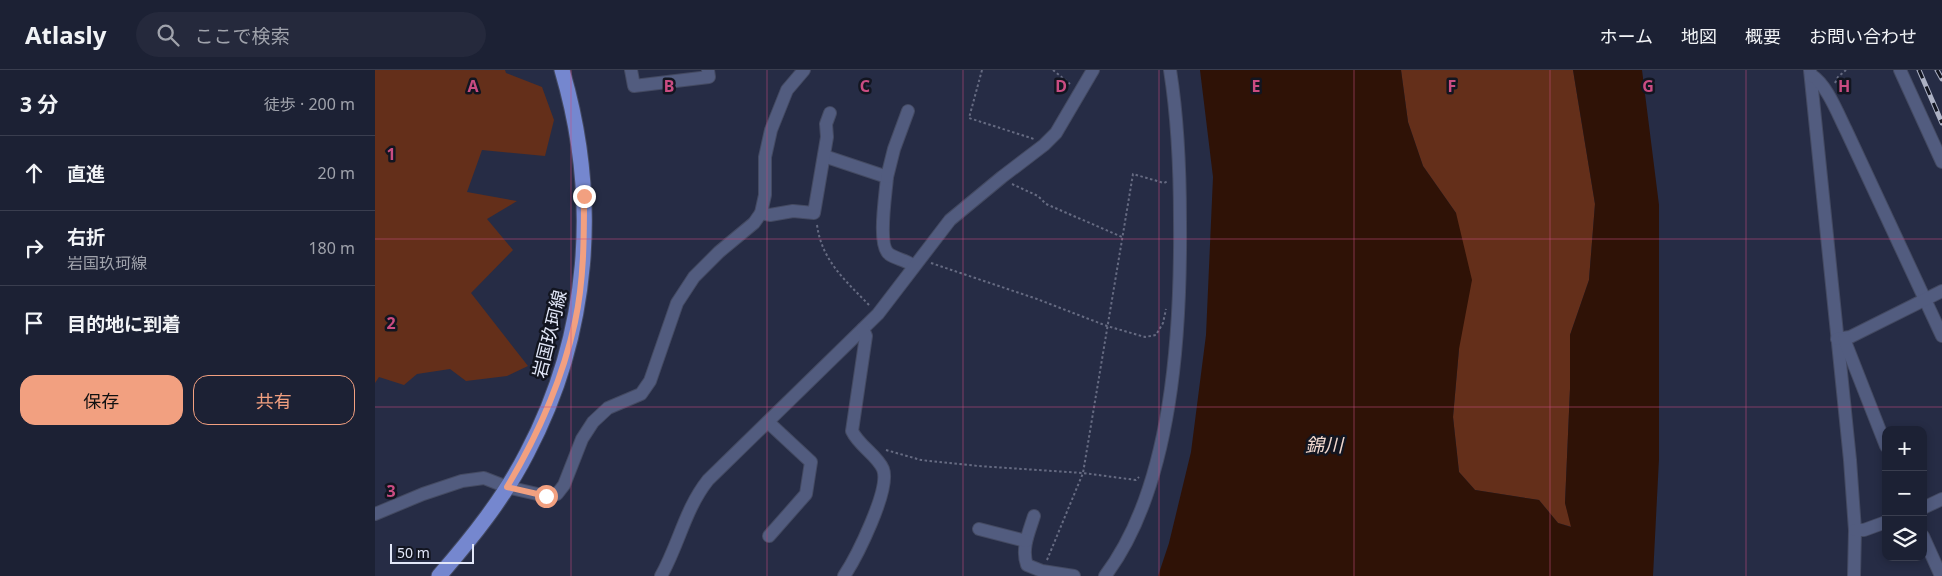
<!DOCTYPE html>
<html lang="ja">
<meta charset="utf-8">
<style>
:root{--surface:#1c2134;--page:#25293c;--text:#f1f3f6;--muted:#a0a3ac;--line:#3a3e4f;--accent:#f2a080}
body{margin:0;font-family:"Noto Sans","Noto Sans JP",sans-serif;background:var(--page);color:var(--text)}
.controls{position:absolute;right:15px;bottom:15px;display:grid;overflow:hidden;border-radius:10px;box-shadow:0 2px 8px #0003}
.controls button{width:45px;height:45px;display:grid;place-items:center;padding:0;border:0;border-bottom:1px solid var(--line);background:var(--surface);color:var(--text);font:25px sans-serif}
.scale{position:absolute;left:15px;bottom:12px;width:84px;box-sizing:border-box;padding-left:5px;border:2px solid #e2e7f8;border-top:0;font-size:14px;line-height:18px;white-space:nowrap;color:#e2e7f8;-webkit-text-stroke:4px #121520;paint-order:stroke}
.stop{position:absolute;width:15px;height:15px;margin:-11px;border:4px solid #f2a080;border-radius:50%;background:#fff}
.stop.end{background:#f2a080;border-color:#fff;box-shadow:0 1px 5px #0008}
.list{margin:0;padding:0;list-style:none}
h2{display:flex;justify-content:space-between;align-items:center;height:65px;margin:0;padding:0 20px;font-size:21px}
h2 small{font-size:16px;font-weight:400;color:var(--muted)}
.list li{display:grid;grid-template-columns:32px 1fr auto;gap:15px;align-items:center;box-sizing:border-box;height:75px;padding:0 20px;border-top:1px solid var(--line)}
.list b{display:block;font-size:19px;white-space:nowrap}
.list p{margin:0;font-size:16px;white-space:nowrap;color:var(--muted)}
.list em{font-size:16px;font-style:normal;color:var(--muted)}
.actions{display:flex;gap:10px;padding:15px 20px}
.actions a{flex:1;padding:11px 0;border:1px solid var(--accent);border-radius:15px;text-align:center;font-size:18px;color:var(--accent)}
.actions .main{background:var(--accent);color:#111}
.icon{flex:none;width:28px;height:28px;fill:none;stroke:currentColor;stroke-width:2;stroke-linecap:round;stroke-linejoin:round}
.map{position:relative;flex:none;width:1567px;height:506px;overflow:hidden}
header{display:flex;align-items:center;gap:30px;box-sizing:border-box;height:70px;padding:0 25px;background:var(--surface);border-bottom:1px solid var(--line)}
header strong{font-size:24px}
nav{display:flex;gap:28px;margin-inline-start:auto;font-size:18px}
.search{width:350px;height:45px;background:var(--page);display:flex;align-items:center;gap:12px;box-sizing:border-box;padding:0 18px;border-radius:28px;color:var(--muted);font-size:19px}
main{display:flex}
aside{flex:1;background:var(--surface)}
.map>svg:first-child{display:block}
.green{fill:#642f1a}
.water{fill:#2f1206}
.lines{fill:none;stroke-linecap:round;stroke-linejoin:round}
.minor-casing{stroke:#444a62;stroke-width:14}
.major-casing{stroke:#444a62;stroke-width:17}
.path{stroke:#666b82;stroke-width:2;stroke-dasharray:2.5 2.5;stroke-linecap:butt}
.minor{stroke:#525c7f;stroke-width:12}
.major{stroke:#7587cf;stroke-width:15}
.rail-casing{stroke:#acb1c4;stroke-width:5}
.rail{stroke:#121520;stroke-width:3;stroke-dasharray:9;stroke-linecap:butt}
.route{stroke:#f2a080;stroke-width:6}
.grid{fill:none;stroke:#ca4c82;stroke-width:1;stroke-opacity:0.55}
.labels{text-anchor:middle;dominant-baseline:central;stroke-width:5;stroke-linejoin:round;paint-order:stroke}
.street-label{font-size:18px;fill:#e2e7f8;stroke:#121520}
.water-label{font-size:19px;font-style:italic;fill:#f2d8ce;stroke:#121520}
.grid-label{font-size:16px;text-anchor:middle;font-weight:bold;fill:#ca4c82;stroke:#121520;stroke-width:5;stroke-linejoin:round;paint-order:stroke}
</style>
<header>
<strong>Atlasly</strong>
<div class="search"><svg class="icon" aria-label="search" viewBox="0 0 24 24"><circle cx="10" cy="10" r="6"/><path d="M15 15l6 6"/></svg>ここで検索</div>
<nav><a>ホーム</a><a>地図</a><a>概要</a><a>お問い合わせ</a></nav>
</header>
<main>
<aside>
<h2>3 分<small>徒歩 · 200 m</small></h2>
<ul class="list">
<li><svg class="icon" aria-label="ahead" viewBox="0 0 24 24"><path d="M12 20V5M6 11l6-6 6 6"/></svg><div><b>直進</b></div><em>20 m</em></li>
<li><svg class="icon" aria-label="right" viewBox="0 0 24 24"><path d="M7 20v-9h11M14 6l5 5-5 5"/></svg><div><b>右折</b><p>岩国玖珂線</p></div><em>180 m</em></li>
<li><svg class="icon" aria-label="arrive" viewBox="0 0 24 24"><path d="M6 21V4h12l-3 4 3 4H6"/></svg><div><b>目的地に到着</b></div></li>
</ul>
<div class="actions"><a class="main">保存</a><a>共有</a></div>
</aside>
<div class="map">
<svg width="1567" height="506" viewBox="0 0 1567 506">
<rect width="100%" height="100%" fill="#262c45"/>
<!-- green -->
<g class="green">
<path d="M0,0H130L131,3L167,17L179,50L170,86L107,80L92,122L142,131L112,149L138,180L96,223L153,296L132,306L91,311L75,299L42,304L29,315L4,307L0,313Z"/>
<path d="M1026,0H1198L1220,134L1214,210L1195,265V319L1190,433L1197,457L1183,453L1164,430L1100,420L1084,402L1078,347L1084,279L1081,143L1048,96L1033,52Z"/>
</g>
<!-- water -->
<path class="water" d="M825,0H1026L1033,52L1048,96L1081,143L1097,210L1084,279L1078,347L1084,402L1100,420L1164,430L1183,453L1196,457L1190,433L1195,319V265L1214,210L1220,134L1198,0H1267L1284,135V389L1278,506H783L794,473L816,382L831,265L838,107Z"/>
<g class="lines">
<!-- minor casing -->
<g class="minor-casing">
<g id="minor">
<path d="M256,0L259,16L334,7L333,0"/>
<path d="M1435,0L1475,390L1480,460L1479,506"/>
<path d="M1525,0L1567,92"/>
<path d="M1436,5C1451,13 1463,44 1471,60L1567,266"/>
<path d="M449,86L512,107C511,123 502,175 514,184C521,189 531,190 539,196"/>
<path d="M512,107L519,79L533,41"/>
<path d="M386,143L395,145L418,141L439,143L452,67L451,54L455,43"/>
<path d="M1462,269L1475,267L1567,221"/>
<path d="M1469,269L1511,376"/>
<path d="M393,352L436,392L431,424L394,466"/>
<path d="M1548,438L1567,429"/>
<path d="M0,444L48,424L87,411L109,408L132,417L171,426L182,424L189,415L207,369L218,352L233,338L266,324L275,311L302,233L319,207L344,182L379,153L386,143L390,125V87L396,60L412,20L429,0"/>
<path d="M659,446C654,462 646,479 652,495L667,501L699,506"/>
<path d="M604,459L651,471"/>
<path d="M1480,460H1489L1511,452"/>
<path d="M1548,466L1566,506"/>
<path d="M286,506C304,474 310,439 333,410L503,244L575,150L627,107L669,75L681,63L718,0"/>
<path d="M469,506C481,488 516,419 508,399C502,385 484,376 477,361L491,266L488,259"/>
<path d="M730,506C798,416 806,261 805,151C805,101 803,50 795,0"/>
</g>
</g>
<!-- major casing -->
<g class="major-casing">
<path id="major" d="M64,506C97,468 129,428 152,383C215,263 225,129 187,0"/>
</g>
<!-- path -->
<g class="path">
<path d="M607,0L594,48L659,69"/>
<path d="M678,0L695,14"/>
<path d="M1460,13L1463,7L1471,0"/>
<path d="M637,114L663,126L671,134L747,167"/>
<path d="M442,155C447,191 470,210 494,235"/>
<path d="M556,193L662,229L732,256L770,267L781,265L788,253L791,239"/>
<path d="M511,380L546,390L603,396L708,403L761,410L764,407"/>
<path d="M672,490L708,403L758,104L789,113L793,111"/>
</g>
<!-- minor -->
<use href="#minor" class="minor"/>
<!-- major -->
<use href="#major" class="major"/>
<!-- rail casing -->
<g class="rail-casing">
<g id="rail">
<path d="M1544,0L1567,53"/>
<path d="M1562,0L1567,9"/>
</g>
</g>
<!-- rail -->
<use href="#rail" class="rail"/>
</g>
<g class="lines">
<!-- route -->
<path class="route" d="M171,426L132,417C163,365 187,311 200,252C209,210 209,168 209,126"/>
</g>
<!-- grid -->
<path class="grid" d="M196,0V506M392,0V506M588,0V506M784,0V506M979,0V506M1175,0V506M1371,0V506M0,169H1567M0,337H1567"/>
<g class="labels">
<!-- street labels -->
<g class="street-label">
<text transform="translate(174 264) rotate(-76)">岩国玖珂線</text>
</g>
<!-- water labels -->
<g class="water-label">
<text x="949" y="375">錦川</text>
</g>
</g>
<g class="grid-label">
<text x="98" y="22">A</text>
<text x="294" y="22">B</text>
<text x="490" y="22">C</text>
<text x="686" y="22">D</text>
<text x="881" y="22">E</text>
<text x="1077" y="22">F</text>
<text x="1273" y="22">G</text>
<text x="1469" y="22">H</text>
<text x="16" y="90">1</text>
<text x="16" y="259">2</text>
<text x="16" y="427">3</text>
</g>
</svg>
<div class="controls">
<button>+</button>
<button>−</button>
<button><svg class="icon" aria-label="layers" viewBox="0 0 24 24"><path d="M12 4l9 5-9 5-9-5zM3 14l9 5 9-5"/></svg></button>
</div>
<div class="scale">50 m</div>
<div class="stop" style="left:171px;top:426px"></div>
<div class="stop end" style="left:209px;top:126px"></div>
</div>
</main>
